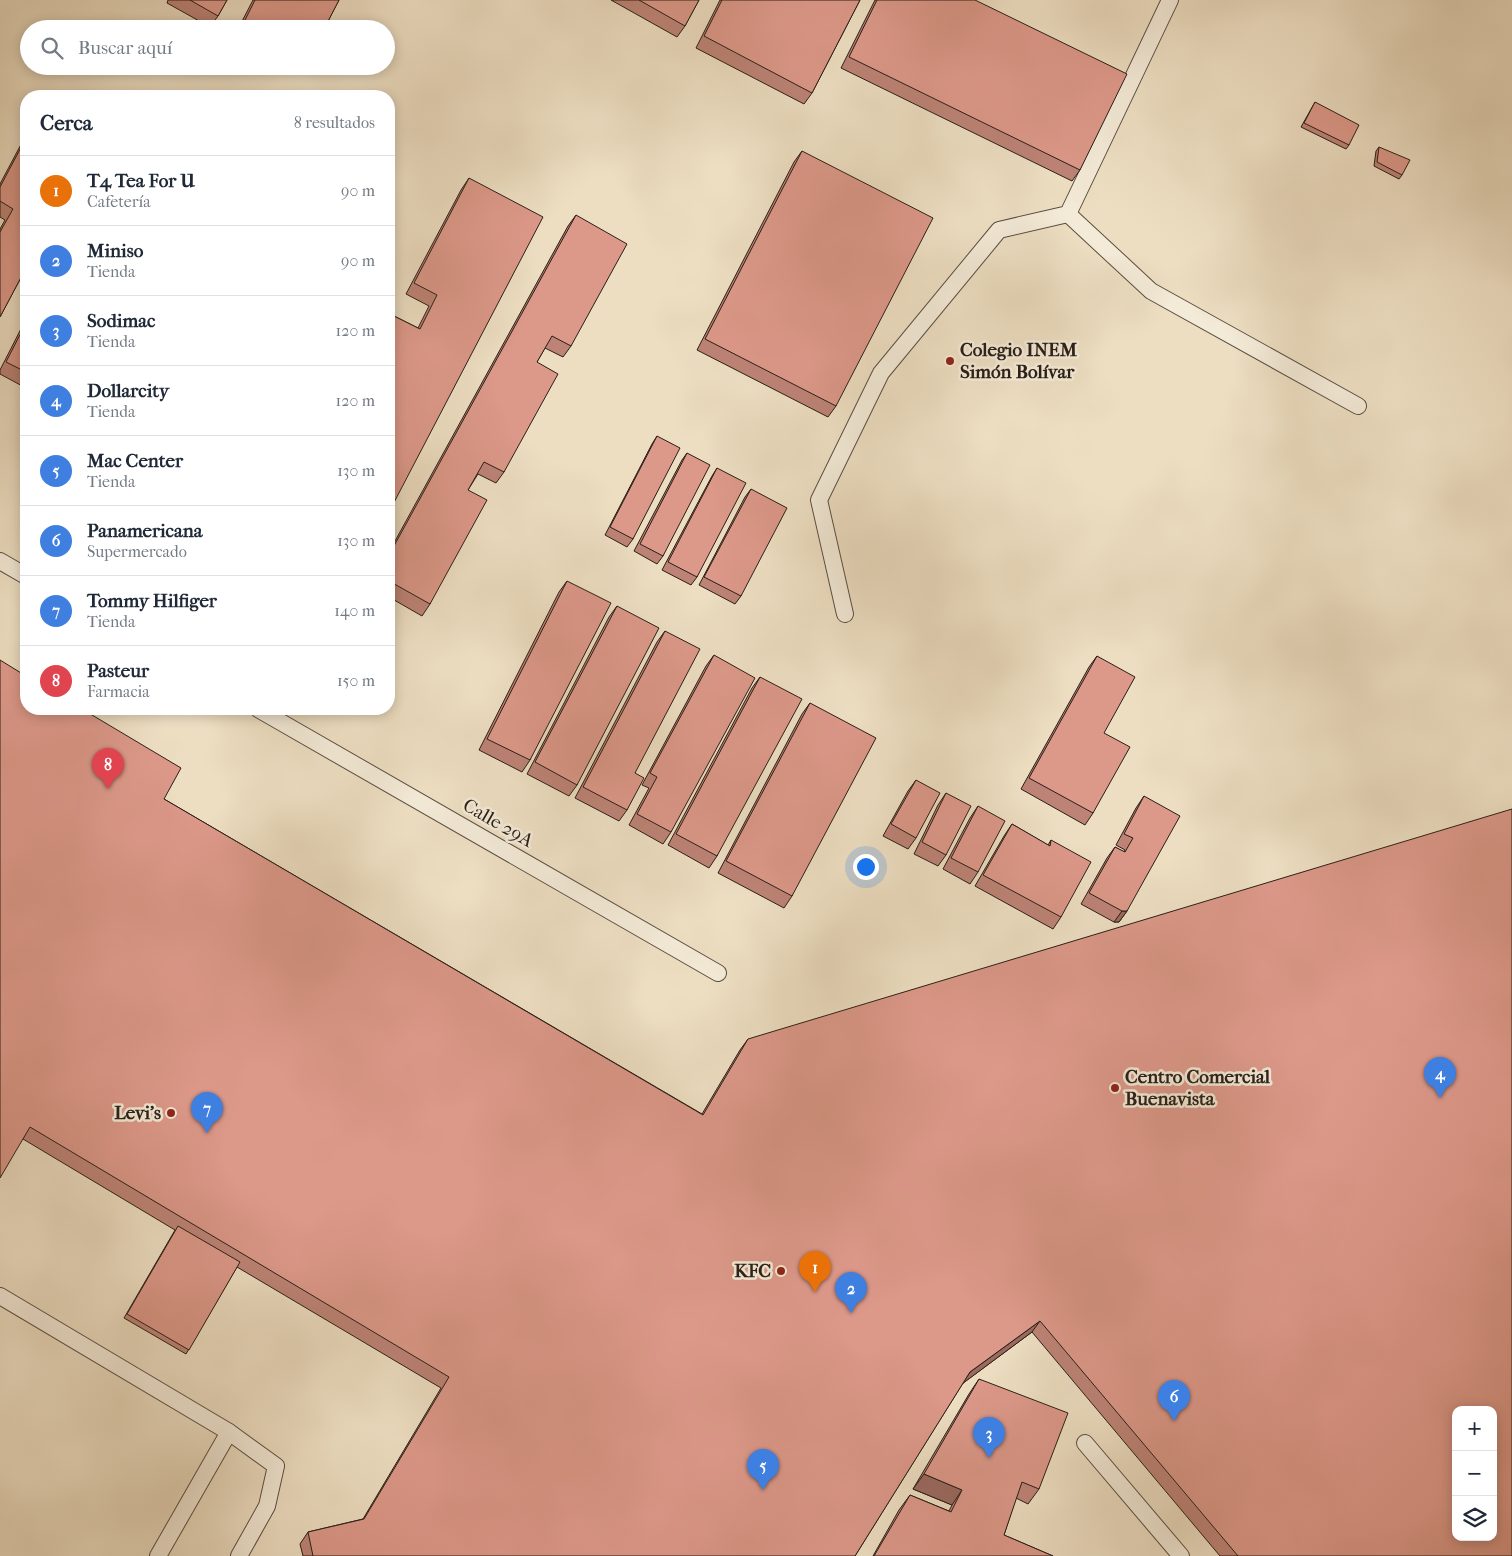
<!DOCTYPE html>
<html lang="es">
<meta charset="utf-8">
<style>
:root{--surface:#fff;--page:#f6f6f7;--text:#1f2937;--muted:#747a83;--line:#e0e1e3;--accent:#1a73e8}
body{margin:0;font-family:"IM FELL French Canon",serif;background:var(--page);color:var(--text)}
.controls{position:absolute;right:15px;bottom:15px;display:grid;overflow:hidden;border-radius:10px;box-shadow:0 2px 12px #0003}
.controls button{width:45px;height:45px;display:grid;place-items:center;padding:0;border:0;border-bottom:1px solid var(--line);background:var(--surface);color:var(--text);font:25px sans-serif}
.you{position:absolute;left:865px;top:866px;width:18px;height:18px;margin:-12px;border:4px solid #fff;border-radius:50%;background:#1a73e8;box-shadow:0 0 0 8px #1a73e833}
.badge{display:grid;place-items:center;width:32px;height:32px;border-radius:50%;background:var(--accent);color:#fff;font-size:16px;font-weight:700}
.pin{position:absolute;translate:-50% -41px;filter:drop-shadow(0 1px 2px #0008)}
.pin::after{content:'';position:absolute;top:26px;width:18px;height:15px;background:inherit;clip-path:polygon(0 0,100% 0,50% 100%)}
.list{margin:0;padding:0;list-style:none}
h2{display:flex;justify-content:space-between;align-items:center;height:65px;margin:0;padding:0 20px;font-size:21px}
h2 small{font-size:16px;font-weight:400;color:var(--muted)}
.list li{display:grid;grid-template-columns:32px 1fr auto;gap:15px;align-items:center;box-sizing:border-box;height:70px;padding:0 20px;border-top:1px solid var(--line)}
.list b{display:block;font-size:19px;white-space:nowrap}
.list p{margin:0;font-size:16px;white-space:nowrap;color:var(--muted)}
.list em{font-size:16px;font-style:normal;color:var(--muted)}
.icon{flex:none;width:28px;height:28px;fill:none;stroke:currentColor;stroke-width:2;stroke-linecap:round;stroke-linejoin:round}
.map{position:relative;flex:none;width:1512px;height:1556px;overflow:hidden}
.search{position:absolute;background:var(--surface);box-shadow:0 2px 12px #0003;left:20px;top:20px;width:375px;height:55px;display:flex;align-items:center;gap:12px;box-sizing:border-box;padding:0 18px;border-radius:28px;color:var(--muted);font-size:19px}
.panel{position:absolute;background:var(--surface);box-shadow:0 2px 12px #0003;left:20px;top:90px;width:375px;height:625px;border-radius:20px}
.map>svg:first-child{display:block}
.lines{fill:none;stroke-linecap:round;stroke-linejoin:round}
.lane-casing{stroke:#5a4e42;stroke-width:18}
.lane{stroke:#f3ead7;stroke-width:16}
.wall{fill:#bd8376;stroke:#291e17}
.shaded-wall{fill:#9a6a60;stroke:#291e17}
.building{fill:#dc9889;stroke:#291e17;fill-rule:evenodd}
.poi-dot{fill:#8f2418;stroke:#f3ead7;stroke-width:2}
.labels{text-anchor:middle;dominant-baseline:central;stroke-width:5;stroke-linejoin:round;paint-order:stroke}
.poi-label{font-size:19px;font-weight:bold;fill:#291e17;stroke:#f3ead7;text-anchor:start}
.street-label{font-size:19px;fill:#291e17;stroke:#f3ead7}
</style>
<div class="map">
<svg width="1512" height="1556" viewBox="0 0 1512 1556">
<rect width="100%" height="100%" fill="#eddec2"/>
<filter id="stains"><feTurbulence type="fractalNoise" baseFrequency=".004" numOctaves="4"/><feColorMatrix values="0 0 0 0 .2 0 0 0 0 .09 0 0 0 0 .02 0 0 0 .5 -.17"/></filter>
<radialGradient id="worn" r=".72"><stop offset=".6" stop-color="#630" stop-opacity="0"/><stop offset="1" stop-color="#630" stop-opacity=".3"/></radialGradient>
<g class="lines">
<!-- lane casing -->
<g class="lane-casing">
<g id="lane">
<path d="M1068,214L1151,291L1358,406"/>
<path d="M0,561L26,576"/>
<path d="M845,614L819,500L881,373L999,230L1068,214L1170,0"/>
<path d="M258,709L718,973"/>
<path d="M0,1296L229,1432L276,1466L267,1506L239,1556"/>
<path d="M1085,1443L1181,1556"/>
<path d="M158,1556L229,1432"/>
</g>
</g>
<!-- lane -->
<use href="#lane" class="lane"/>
</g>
<!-- wall -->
<g class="wall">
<path d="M168,0H227L218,16L210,27L167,3Z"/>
<path d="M253,0H339L324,29H238Z"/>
<path d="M611,0H699L685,26L677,37Z"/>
<path d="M720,0H860L812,93L804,104L696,48Z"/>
<path d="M875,0H975L1080,170L1072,181L841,68Z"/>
<path d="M285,66H304L299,73Z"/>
<path d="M1315,102L1349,145L1346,149L1301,127Z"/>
<path d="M26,135V268L0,317V229L5,220L0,217V184Z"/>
<path d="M1379,147L1402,175L1399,179L1374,166L1376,151Z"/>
<path d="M802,151L836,406L828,417L697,350L794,162Z"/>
<path d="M469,178L389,512V320L392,315L418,328L429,306L406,294L461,190Z"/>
<path d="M576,215L571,346L563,357L545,348L537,362L504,472L496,483L478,474L468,490L430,604L422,616L389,597V552L568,226Z"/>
<path d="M26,319V388L0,374V370Z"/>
<path d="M657,436L633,539L627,547L605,535L652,444Z"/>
<path d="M687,453L663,556L657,564L634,551L682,460Z"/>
<path d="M717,468L697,577L691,585L662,570L712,476Z"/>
<path d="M751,489L741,596L735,604L699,585L745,497Z"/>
<path d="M567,581L530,760L522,772L479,750L559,592Z"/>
<path d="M617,606L577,785L569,796L527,774L609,617Z"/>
<path d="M665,631L627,810L619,821L575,798L657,642Z"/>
<path d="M714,655L671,832L663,844L629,825L649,788L642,785L706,666Z"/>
<path d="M1097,656L1093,813L1085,825L1021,789L1089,667Z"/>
<path d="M760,677L717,856L709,868L668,845L752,688Z"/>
<path d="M810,703L792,896L784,908L718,873L802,714Z"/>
<path d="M916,780V838L908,849L883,836L908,791Z"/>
<path d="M946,793V855L938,866L914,854L938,805Z"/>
<path d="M1144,796L1127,911L1119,922H1114L1081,904L1107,858L1115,847L1124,852L1125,850L1116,845L1136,808Z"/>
<path d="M164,799L702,1114L740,1050L748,1039L1512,1556H1220L1032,1332L963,1383L855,1556H303L300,1544L308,1532L363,1519L441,1388L237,1267L186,1354L124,1318L175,1230L23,1139Z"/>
<path d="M978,806V872L970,884L943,869L970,818Z"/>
<path d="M1012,824L1048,845L1051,840L1061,917L1053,929L975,886L1004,836Z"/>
<path d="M979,1379L1039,1489L1028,1504L1016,1498L1004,1535L1053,1556H873L899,1510L910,1495L949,1511L952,1505L913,1489L969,1394Z"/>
</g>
<!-- shaded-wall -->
<g class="shaded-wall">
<path d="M1122,911H1127L1119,922H1114Z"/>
<path d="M1040,1321L1032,1332L962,1384L970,1372Z"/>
<path d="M924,1474L962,1490L952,1505L913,1489Z"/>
</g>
<!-- building -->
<g class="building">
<path d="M190,0H227L218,16Z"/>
<path d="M255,0H339L324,29H243L241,28Z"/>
<path d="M639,0H699L685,26Z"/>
<path d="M722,0H860L812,93L704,36Z"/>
<path d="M877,0H975L1127,74L1080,170L849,57Z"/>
<path d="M1315,102L1359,125L1349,145L1304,123Z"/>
<path d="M26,138V268L0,317V232L13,209L0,201V187Z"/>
<path d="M1379,147L1410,160L1402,175L1377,162Z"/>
<path d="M802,151L933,218L836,406L705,339Z"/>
<path d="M469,178L543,217L389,512V322L392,315L420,329L437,295L414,283Z"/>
<path d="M576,215L627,244L571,346L552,336L537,362L558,374L504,472L484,462L468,490L487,500L430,604L389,581V555Z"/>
<path d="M26,323V372L6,362Z"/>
<path d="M657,436L680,448L633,539L610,527Z"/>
<path d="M687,453L710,465L663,556L640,544Z"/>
<path d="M717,468L746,483L697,577L668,562Z"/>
<path d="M751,489L787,508L741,596L704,577Z"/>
<path d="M567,581L611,603L530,760L487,739Z"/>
<path d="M617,606L659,628L577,785L535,762Z"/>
<path d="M665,631L700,649L635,773L644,778L627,810L583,787Z"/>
<path d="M714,655L755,678L671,832L637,814L657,777L650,773Z"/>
<path d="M1097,656L1135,677L1104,733L1130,747L1093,813L1029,778Z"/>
<path d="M0,660L26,676V709H82L181,768L164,799L703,1115L748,1039L1512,809V1556H1238L1040,1321L970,1372L855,1556H313L308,1532L364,1519L449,1377L30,1127L0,1178ZM1456,1410H1493V1537H1456Z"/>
<path d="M760,677L802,699L717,856L676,834Z"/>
<path d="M810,703L876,738L792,896L726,861Z"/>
<path d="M916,780L940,793L916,838L891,824Z"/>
<path d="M946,793L971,806L946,855L922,842Z"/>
<path d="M1144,796L1180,816L1127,911H1122L1089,893L1115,847L1125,852L1133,838L1124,834Z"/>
<path d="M978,806L1005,821L978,872L951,858Z"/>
<path d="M1012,824L1050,846L1051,840L1091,862L1061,917L983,875Z"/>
<path d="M178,1226L240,1262L189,1350L127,1314Z"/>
<path d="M979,1379L1068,1413L1039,1489L1022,1482L1004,1535L1053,1556H874L910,1495L951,1512L962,1490L924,1474Z"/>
</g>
<!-- markers -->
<g class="poi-dot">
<circle cx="950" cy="361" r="5"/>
<circle cx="1115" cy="1088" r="5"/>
<circle cx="171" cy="1113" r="5"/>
<circle cx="781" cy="1271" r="5"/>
</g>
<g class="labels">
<!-- poi labels -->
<g class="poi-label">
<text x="960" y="350">Colegio INEM<tspan x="960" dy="22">Simón Bolívar</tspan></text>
<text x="1125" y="1077">Centro Comercial<tspan x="1125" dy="22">Buenavista</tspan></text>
<text x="161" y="1113" text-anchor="end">Levi's</text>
<text x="771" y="1271" text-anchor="end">KFC</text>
</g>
<!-- street labels -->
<g class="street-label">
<text transform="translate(498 823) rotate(30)">Calle 29A</text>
</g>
</g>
<rect width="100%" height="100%" filter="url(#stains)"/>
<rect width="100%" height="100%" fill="url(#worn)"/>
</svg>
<div class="controls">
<button>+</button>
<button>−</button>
<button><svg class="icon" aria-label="layers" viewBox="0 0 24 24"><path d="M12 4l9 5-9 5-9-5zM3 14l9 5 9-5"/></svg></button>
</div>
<div class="you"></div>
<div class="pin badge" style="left:815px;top:1292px;background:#e8710a">1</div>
<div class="pin badge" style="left:851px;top:1313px;background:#3f7fe0">2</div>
<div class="pin badge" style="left:989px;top:1458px;background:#3f7fe0">3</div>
<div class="pin badge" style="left:1440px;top:1098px;background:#3f7fe0">4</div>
<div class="pin badge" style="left:763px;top:1490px;background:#3f7fe0">5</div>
<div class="pin badge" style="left:1174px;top:1421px;background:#3f7fe0">6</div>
<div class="pin badge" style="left:207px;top:1133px;background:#3f7fe0">7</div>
<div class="pin badge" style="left:108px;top:789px;background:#e0444e">8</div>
<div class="search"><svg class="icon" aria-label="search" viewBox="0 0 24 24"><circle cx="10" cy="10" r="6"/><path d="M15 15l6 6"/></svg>Buscar aquí</div>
<section class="panel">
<h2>Cerca<small>8 resultados</small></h2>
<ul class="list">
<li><span class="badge" style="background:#e8710a">1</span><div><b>T4 Tea For U</b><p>Cafetería</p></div><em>90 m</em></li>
<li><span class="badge" style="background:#3f7fe0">2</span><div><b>Miniso</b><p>Tienda</p></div><em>90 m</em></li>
<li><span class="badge" style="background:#3f7fe0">3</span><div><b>Sodimac</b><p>Tienda</p></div><em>120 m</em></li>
<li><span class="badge" style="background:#3f7fe0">4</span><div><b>Dollarcity</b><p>Tienda</p></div><em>120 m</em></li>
<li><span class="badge" style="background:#3f7fe0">5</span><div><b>Mac Center</b><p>Tienda</p></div><em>130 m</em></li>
<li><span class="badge" style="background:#3f7fe0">6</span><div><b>Panamericana</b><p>Supermercado</p></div><em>130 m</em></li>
<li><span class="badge" style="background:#3f7fe0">7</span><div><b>Tommy Hilfiger</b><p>Tienda</p></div><em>140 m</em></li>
<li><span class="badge" style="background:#e0444e">8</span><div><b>Pasteur</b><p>Farmacia</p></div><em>150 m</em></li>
</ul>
</section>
</div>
